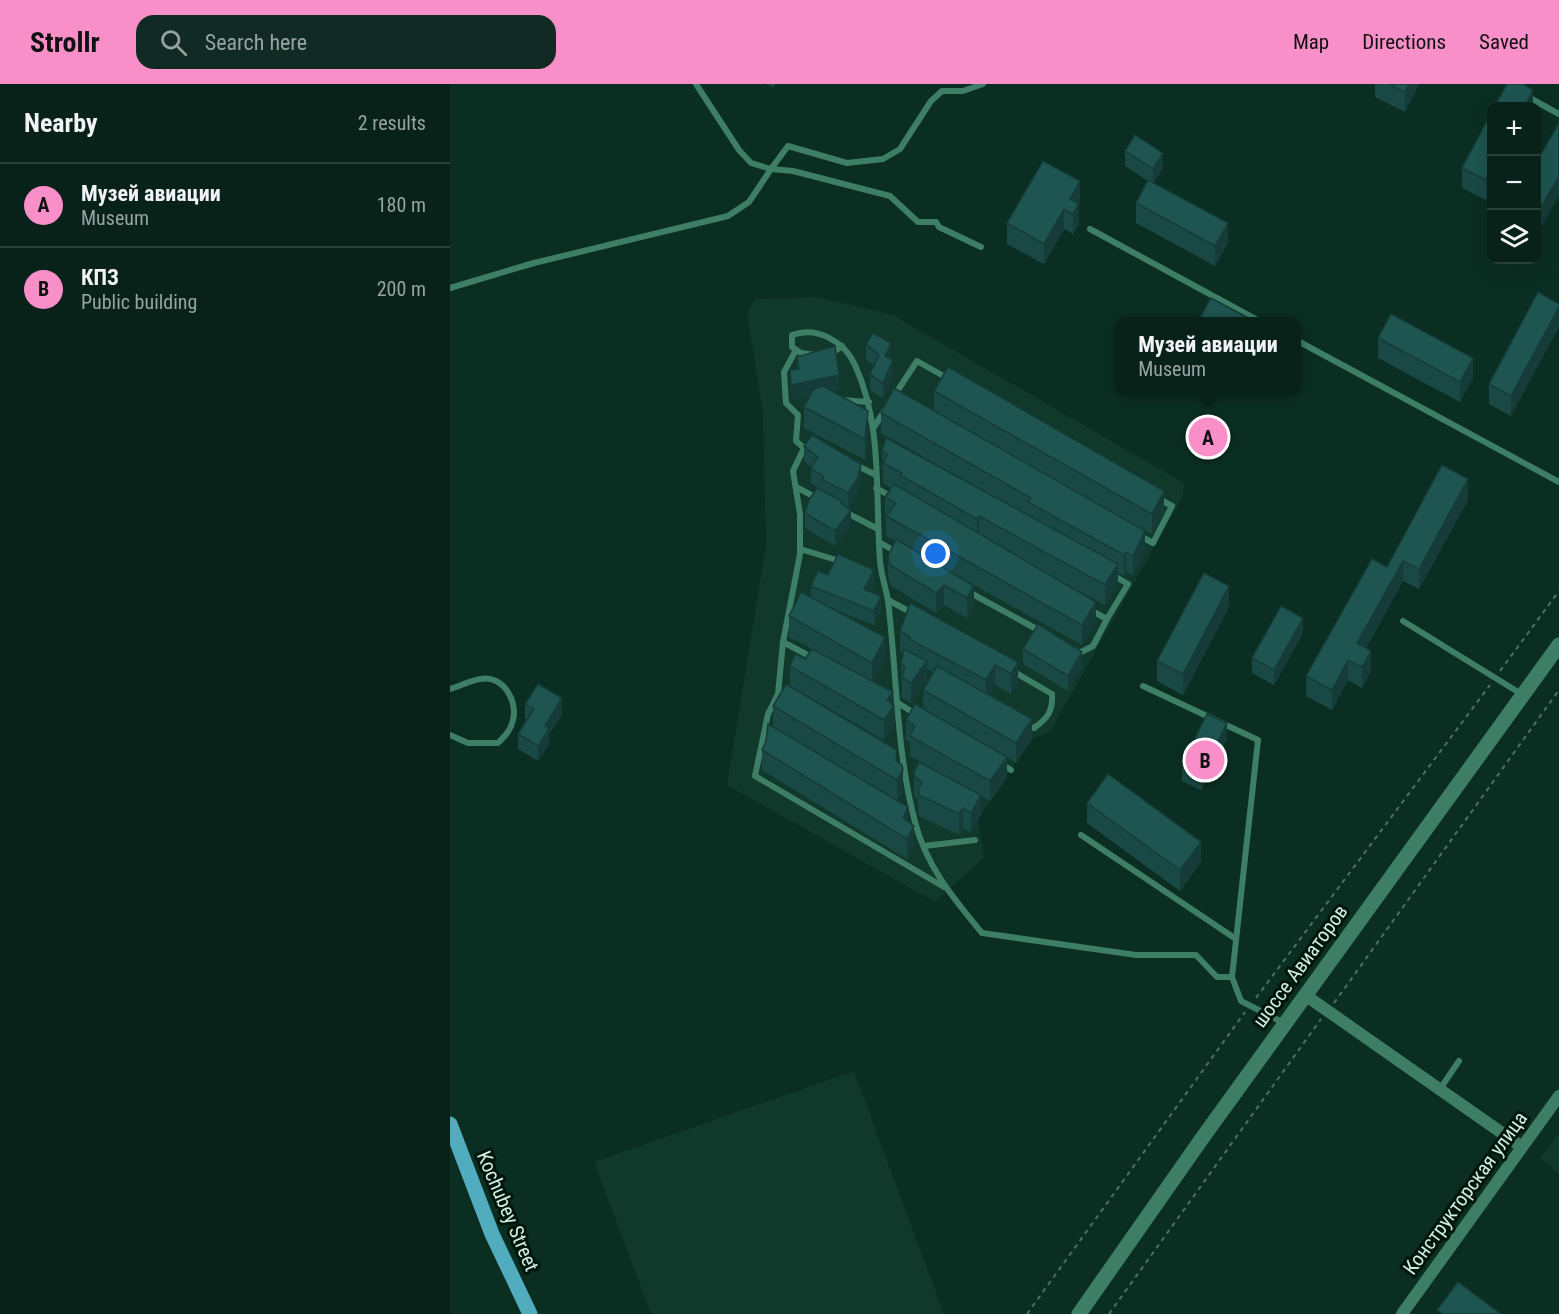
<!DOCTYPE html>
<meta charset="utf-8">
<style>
:root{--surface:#08221a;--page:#112a23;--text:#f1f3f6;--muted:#98a4a2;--line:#293f39;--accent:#f98fc9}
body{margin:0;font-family:"Roboto Condensed",sans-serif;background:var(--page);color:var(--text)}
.controls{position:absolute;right:18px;top:18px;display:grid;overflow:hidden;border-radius:12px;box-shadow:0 6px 24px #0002}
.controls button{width:54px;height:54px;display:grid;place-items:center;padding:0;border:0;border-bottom:2px solid var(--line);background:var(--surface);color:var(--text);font:30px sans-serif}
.you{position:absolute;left:486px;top:470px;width:21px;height:21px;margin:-15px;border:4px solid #fff;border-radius:50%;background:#1a73e8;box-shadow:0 0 0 9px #1a73e833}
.badge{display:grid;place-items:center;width:39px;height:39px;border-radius:50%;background:var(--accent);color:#111;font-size:20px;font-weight:700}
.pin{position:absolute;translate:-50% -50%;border:3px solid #fff;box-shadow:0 2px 6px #0006}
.popup{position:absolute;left:665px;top:233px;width:186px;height:78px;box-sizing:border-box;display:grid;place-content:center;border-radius:12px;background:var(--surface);filter:drop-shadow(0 2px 4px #0005);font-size:20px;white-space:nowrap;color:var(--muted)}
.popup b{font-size:22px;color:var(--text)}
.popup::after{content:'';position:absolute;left:50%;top:100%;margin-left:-12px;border:12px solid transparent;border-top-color:var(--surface)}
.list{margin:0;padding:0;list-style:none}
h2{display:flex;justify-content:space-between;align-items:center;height:78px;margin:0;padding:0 24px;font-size:26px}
h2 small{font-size:20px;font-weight:400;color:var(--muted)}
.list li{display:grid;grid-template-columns:39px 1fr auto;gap:18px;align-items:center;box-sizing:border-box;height:84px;padding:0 24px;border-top:2px solid var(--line)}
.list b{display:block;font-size:22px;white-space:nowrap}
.list p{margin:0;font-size:20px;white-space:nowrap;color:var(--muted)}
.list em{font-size:20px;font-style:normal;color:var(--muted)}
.icon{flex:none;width:33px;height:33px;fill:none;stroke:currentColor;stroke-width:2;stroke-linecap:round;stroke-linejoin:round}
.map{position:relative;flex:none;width:1109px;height:1230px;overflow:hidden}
header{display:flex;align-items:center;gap:36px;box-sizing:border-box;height:84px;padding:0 30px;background:var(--accent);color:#111}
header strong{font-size:28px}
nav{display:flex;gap:33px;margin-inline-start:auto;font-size:21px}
.search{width:420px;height:54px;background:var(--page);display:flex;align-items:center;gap:15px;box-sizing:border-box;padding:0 21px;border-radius:18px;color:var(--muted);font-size:22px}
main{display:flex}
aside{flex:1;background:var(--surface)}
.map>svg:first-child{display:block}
.built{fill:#10392b}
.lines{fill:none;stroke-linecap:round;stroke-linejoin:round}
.path{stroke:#4f7064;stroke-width:2;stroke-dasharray:4.5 4.5;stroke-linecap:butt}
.lane{stroke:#3e7e66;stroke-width:6}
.street{stroke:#3e7e66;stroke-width:12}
.secondary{stroke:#3e7e66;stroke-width:15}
.primary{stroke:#51acbd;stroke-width:15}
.wall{fill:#1a4945}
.shaded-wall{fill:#153c38}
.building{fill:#1e5550;stroke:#153c38;stroke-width:1.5}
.labels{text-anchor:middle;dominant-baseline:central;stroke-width:6;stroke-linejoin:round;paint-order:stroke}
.street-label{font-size:20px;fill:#d1f1e3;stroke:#00150c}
</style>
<header>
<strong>Strollr</strong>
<div class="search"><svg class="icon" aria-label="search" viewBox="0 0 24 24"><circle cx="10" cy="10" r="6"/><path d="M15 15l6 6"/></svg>Search here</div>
<nav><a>Map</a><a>Directions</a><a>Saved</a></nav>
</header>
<main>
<aside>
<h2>Nearby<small>2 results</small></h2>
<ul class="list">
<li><span class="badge">A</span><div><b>Музей авиации</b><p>Museum</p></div><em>180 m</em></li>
<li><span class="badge">B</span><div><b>КПЗ</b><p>Public building</p></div><em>200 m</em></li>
</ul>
</aside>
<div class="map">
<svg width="1109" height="1230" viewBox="0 0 1109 1230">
<rect width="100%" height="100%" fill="#0b2e22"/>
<!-- built -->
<g class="built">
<path d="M368,213L443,231L734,399L732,414L600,648L582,655L528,736L534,774L485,818L277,701L316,461L313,330L297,229L305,215Z"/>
<path d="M404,987L494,1230H201L144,1078Z"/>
<path d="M1109,1049V1090L1090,1074Z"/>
</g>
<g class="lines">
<!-- path -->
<g class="path">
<path d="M1050,587L1109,507"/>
<path d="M806,914L1040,601"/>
<path d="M884,919L1109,606"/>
<path d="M577,1230L795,928"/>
<path d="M659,1230L871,935"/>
</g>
<!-- lane -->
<g class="lane">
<path d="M1078,13L1109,30"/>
<path d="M321,85L338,62L397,79L433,75L450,65L481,17L492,7H513L533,0"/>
<path d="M321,85L343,87L440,112L468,138H486L489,143L531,163"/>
<path d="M640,145L811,238"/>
<path d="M0,204L84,179L278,132L299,118L321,85L301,79L289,66L246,0"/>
<path d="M846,256L1109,398"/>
<path d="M346,266L334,288L336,319L348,331L346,357L354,364L343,387L350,430V470L333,558L328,610L318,630L305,692L494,803"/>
<path d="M381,270L392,262"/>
<path d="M365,271L351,269L342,263V251C367,242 394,257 405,281C433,342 425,411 430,477C431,491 436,504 438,517C447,590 446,666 465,738C476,782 504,815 532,849L686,871H746L767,893H782L791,917L834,939"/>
<path d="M444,312L467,277L497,294"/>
<path d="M391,316L419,318"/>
<path d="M424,343L435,326"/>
<path d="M404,380L426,391"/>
<path d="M346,403L367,414"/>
<path d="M426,404L444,414"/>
<path d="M395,428L428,445"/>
<path d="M690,452L703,459L722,422L707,414"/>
<path d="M429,458L448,469"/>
<path d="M350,465L393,478"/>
<path d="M517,507L592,548"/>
<path d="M438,516L464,530"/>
<path d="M640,526L657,535L678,500L661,490"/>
<path d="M953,537L1073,611"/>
<path d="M333,558L365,575"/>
<path d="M625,566L629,569L643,562L657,535"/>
<path d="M561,586L602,610C603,627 598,634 584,644L576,642"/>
<path d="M693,602L808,656L782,893"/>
<path d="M0,605C10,602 21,596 31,595C53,591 68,617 63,636C61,646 55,652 48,659H18L0,651"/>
<path d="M448,619L467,631"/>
<path d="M551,680L561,686"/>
<path d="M631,751L786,855"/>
<path d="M474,762L525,756"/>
<path d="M990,1005L1009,977"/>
</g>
<!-- street -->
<g class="street">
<path d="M855,911L1072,1063"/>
<path d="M952,1230L1109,1012"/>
</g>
<!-- secondary -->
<path class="secondary" d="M629,1230L753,1053L1109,561"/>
<!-- primary -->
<path class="primary" d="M0,1040L42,1150L80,1230"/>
</g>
<!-- wall -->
<g class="wall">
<path d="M316,0H325L323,3Z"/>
<path d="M925,0H969L955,28L925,13Z"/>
<path d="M1041,29L1036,116L1012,104V84Z"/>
<path d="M1109,39L1090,145L1086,144V79Z"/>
<path d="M675,67L713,84L704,99L778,159L765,182L686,139V119L698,97L675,82Z"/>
<path d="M630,118L628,119L629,140L623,150L614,145L594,180L557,160V139Z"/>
<path d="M1109,220L1061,332L1039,320V300Z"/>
<path d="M928,254L1023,294L1010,318L928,274Z"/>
<path d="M416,260L441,274L443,291L433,314L420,306V290L424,282L416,276Z"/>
<path d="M347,273L389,306L383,307L418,347L415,376L354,344V323L361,312L341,317L340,286L347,285Z"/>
<path d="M484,307L714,427L702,450L695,447V467L683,492L676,488L674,492L668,489V501L655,521L603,493L646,538L632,561L511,494L524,522L517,534L494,521L486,529L440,501L438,492V472L445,457L436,452V434H435V413L441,404L433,399L432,366L527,403L431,349V329L484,327Z"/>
<path d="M354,362L411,395L408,408L398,424L401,441L385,462L355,444V429L373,407L361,399V383L354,377Z"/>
<path d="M1018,416L969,505L953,497L916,564L921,587L912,604L898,596L882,626L856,612V592L937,483Z"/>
<path d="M378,491L424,499L420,508L431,526L424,541L375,522L435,574L423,598L443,621L444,642L434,656L340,602V582L355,575L362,565L339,553V532L361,514V502Z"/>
<path d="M779,523L733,611L707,597V577Z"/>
<path d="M450,547L568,578V598L561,610L545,601L539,611L582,655L566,679L557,673V693L540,717L531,712V731L521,749L513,745L509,751L469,732L468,726V715L465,713L464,709V688L490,689L460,672V658L456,656V636L473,625V606L484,589L477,585V597L461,619L452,614L451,579L453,569L450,567Z"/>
<path d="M853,549L824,601L802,589V574Z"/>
<path d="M573,565L632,583L618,607L573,580Z"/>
<path d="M75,620L112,630L99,651V660L88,677L68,665V650L77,636L75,635Z"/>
<path d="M323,622L447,678L453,707L447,716L458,738L464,762L457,775L312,686V666L323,643Z"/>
<path d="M777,655L751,706L732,697V681Z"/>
<path d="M637,719L751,778L730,807L637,739Z"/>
</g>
<!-- shaded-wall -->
<g class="shaded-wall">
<path d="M959,0H969L955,28V8Z"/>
<path d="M1083,6V22H1075Z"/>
<path d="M713,69V84L703,100V85Z"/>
<path d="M1041,85V105L1036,116V96Z"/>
<path d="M1109,92V112L1090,145V125Z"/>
<path d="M630,97V118L623,129L620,115Z"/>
<path d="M629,120V140L623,150V130Z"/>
<path d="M614,125V145L594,180V160Z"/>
<path d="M778,139V159L765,182V162Z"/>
<path d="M1109,223V243L1061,332V312Z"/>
<path d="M441,259V274L435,287V272Z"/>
<path d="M1023,274V294L1010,318V298Z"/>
<path d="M443,276V291L433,314V299Z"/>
<path d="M389,291V306L341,317V301Z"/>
<path d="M418,327V347L415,376V355Z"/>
<path d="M411,380V395L408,408L398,424V409Z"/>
<path d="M1018,395V416L969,505V485Z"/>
<path d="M714,407V427L702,450V430Z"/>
<path d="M401,426V441L385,462V447Z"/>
<path d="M529,432V452L527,455V435Z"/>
<path d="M695,447V467L683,492V472Z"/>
<path d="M676,468V488L674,492V471Z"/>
<path d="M953,477V497L907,579V559Z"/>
<path d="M668,480V501L655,521V501Z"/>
<path d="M424,486V499L414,519V505Z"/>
<path d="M494,501V521L486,529V509Z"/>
<path d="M524,502V522L517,534V514Z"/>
<path d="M779,502V523L733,611V590Z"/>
<path d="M431,512V526L424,541V527Z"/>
<path d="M646,518V538L632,561V541Z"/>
<path d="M853,534V549L824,601V586Z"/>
<path d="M435,553V574L422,599V579Z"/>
<path d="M921,567V587L912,604V583Z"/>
<path d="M632,568V583L618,607V592Z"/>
<path d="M898,576V596L882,626V606Z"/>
<path d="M477,577V597L461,619V599Z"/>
<path d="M568,578V598L561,610V590Z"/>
<path d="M545,581V601L536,617V596Z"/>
<path d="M443,608V624L444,622V642L434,656V636L437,616Z"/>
<path d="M112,614V630L99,651V660L88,677V662L95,642Z"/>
<path d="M582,635V655L566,679V659Z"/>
<path d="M777,639V655L751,706V691Z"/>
<path d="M557,673V693L540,717V697Z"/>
<path d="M453,686V707L447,716V696Z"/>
<path d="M531,711V731L521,749V729Z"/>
<path d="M458,723V743L453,734Z"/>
<path d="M513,724V745L509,751V730Z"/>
<path d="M464,742V762L457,775V755Z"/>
<path d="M751,758V778L730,807V786Z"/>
</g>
<!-- building -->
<g class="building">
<path d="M939,0H959L955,8Z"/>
<path d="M1057,0H1073L1083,6L1075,22H1045Z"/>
<path d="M1041,29V85L1036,96L1012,84Z"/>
<path d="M1109,39V92L1090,125L1086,123V79Z"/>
<path d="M685,51L713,69L703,85L675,67Z"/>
<path d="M593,77L630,97L620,115L629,120L623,130L614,125L594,160L557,139Z"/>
<path d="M698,96L778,139L765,162L686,119Z"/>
<path d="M1088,208L1109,220V223L1061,312L1039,300Z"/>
<path d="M761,214L804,237H757L750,234Z"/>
<path d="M941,230L1023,274L1010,298L928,254Z"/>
<path d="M423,249L441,259L435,272L443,276L433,299L420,290L429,271L416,260Z"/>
<path d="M385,262L389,291L341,301L340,286L349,285L347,273Z"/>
<path d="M498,283L714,407L702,430L484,307Z"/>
<path d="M373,302L418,327L415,355L354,323L364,305Z"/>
<path d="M444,304L695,447L683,472L676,468L674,471L578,418L581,414L431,329Z"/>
<path d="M362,351L411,380L408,393L398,409L373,396L374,393L361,384L368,373L354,362Z"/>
<path d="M436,354L668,480L655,501L529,432L527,435L450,391L452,389L433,379L438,370L432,366Z"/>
<path d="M992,381L1018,395L969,485L953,477L907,559L921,567L912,583L898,576L882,606L856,592L922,475L937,483Z"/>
<path d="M444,400L646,518L632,541L436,432L446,419L435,413Z"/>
<path d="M367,404L392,417L391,419L401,426L385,447L355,429L359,416Z"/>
<path d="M446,455L524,502L517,514L494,501L486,509L440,481L438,472Z"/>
<path d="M388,470L424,486L414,505L431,512L424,527L361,502L368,487L378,491Z"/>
<path d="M754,489L779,502L733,590L707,577Z"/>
<path d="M351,508L435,553L422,579L339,532Z"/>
<path d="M460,519L568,578L561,590L545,581L536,596L459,555L460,553L450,547Z"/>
<path d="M831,522L853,534L824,586L802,574Z"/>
<path d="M588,540L632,568L618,592L573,565Z"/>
<path d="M362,565L443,608L437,616L444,622L434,636L340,582L345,570L355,575Z"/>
<path d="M454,565L477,577L461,599L452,594L455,583L451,579Z"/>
<path d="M487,582L582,635L566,659L473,606Z"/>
<path d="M88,600L112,614L95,642L99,645L88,662L68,650L84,625L75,620Z"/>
<path d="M336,600L447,666L446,677L452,681L453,686L447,696L323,622Z"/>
<path d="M465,620L557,673L540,697L460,652L465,642L456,636Z"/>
<path d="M757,630L777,639L751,691L732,681Z"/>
<path d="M318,640L458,723L453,734L464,742L457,755L312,666L316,657Z"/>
<path d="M469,678L531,711L521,729L513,724L509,730L469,711L468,705L472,698L465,693L464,688Z"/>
<path d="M658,690L751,758L730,786L637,719Z"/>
<path d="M1008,1198L1051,1230H993L987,1226Z"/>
</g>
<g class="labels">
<!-- street labels -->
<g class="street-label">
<text transform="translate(850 882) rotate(-54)">шоссе Авиаторов</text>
<text transform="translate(1015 1109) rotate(-54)">Конструкторская улица</text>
<text transform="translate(58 1127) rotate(67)">Kochubey Street</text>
</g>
</g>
</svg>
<div class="controls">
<button>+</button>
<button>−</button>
<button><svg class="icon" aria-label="layers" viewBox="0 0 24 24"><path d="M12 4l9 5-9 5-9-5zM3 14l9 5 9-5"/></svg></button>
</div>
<div class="you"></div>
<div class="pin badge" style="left:758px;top:353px">A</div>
<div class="popup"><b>Музей авиации</b>Museum</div>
<div class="pin badge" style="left:755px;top:676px">B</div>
</div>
</main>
